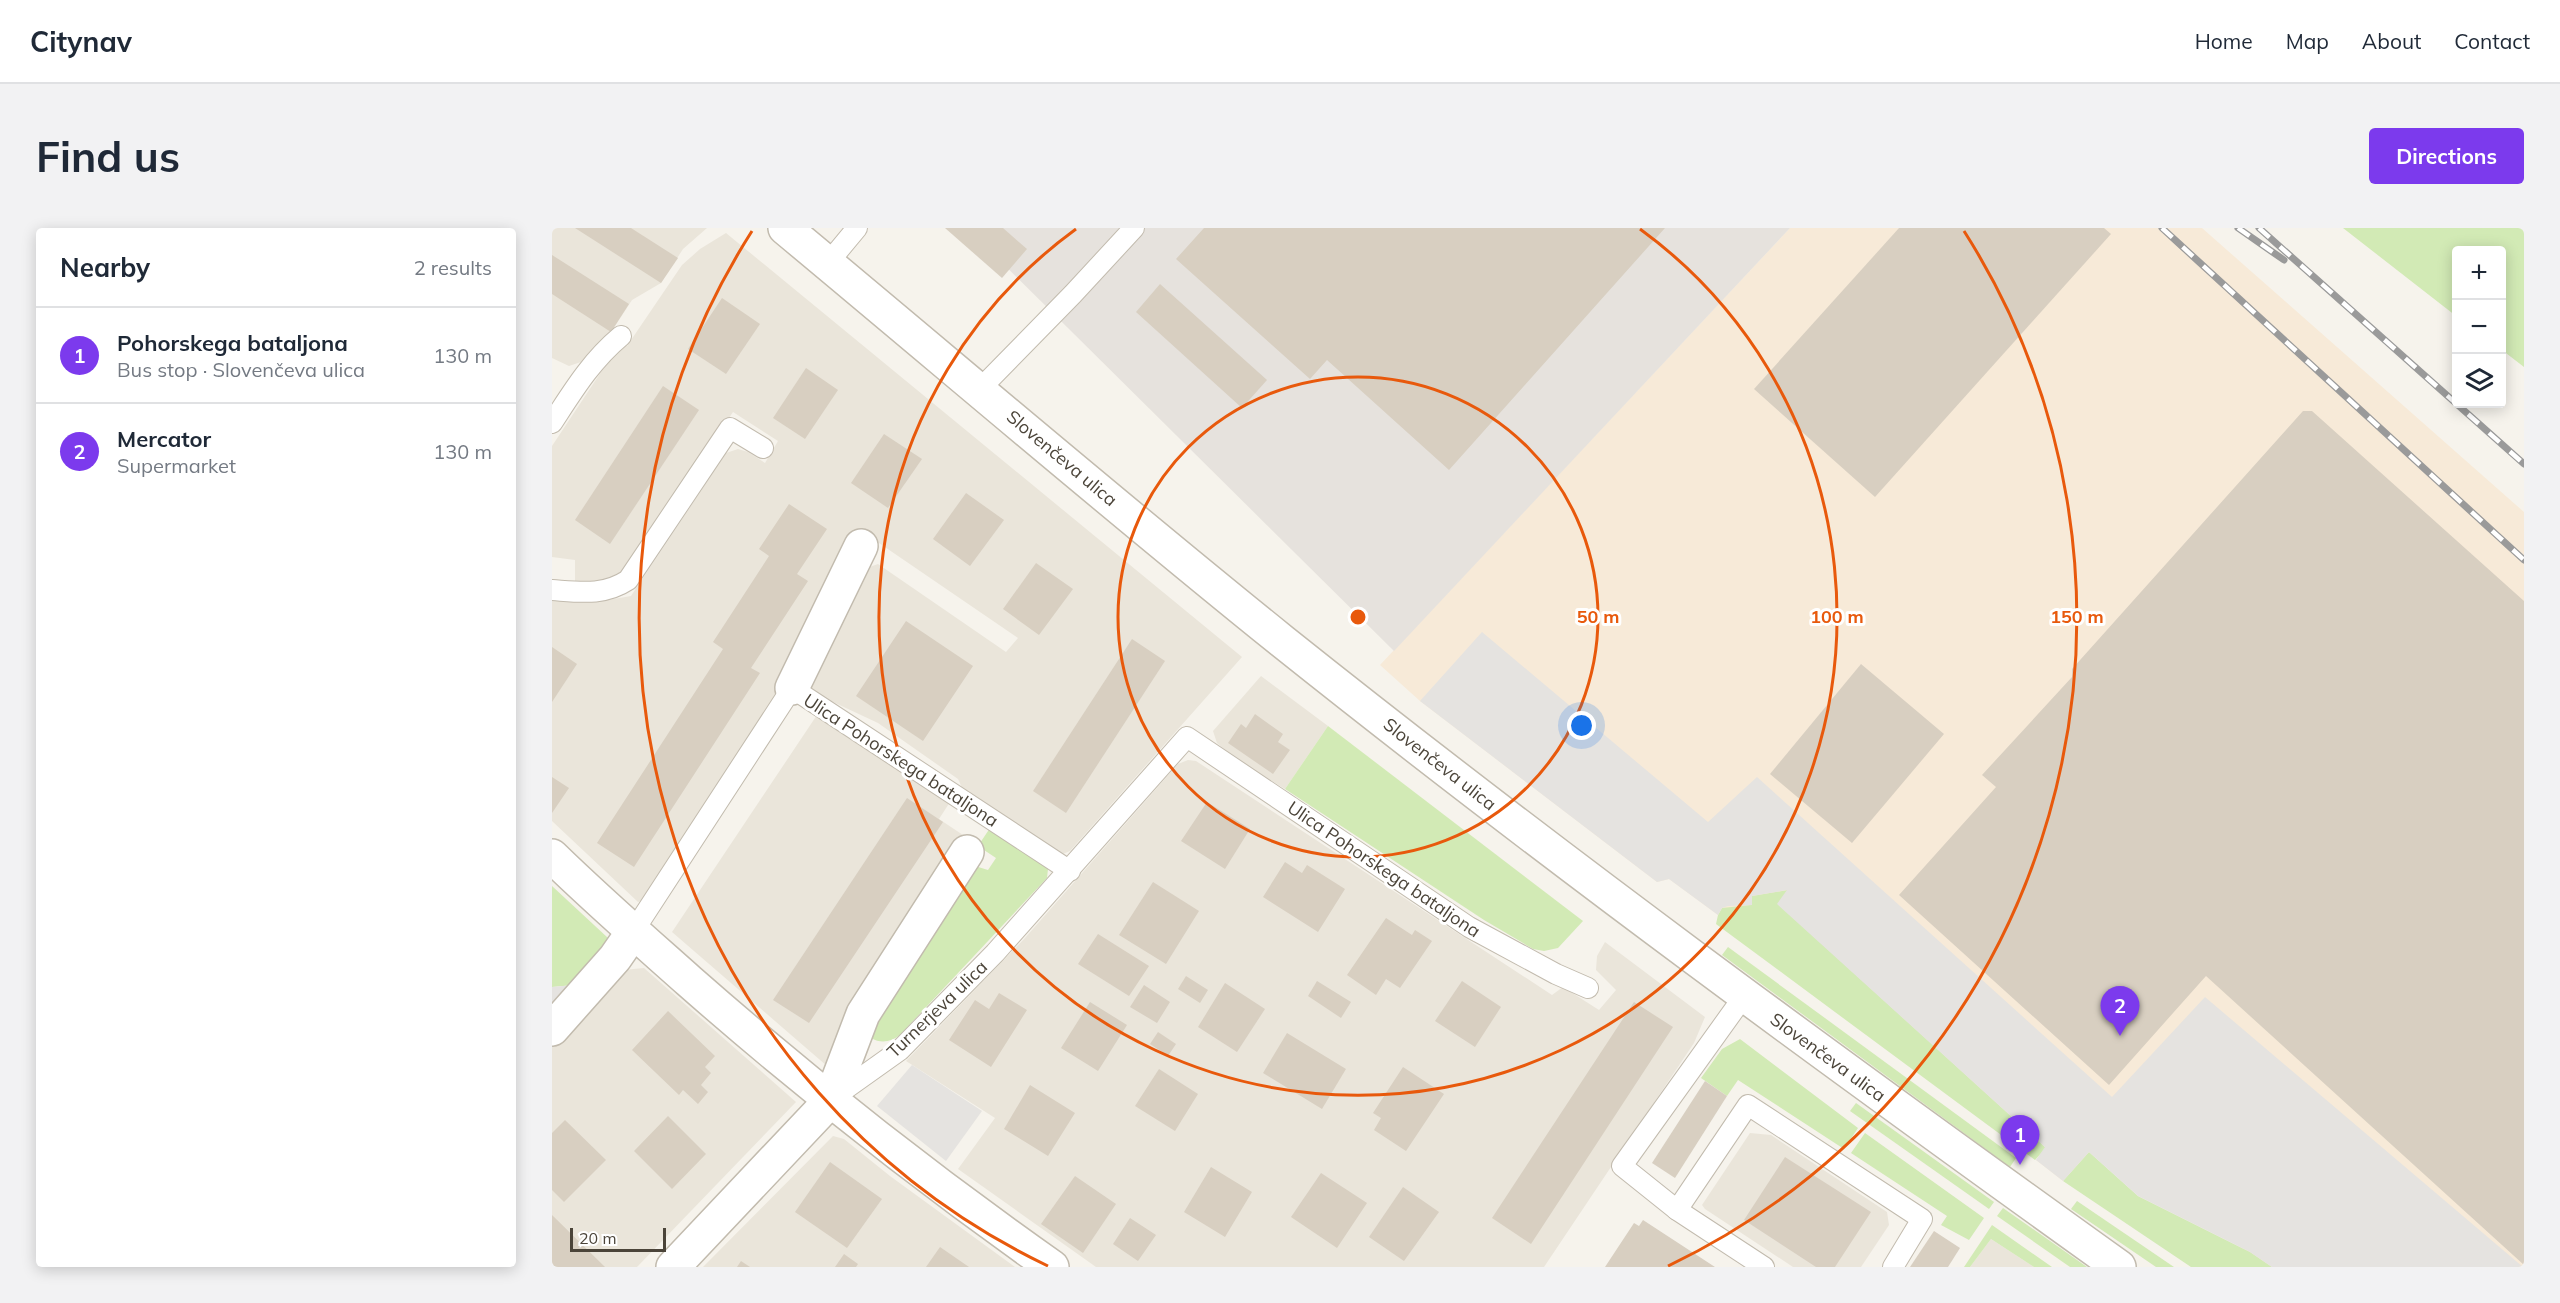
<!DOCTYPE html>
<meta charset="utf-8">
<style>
:root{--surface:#fff;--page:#f2f2f3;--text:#1f2937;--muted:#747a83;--line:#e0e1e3;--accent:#7c3aed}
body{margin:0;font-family:Mulish,sans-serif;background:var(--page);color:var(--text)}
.controls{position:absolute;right:18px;top:18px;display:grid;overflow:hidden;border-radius:6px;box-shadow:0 3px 15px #0003}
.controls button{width:54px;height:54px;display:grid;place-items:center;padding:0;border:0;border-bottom:2px solid var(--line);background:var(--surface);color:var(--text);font:30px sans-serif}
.scale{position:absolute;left:18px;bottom:15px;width:96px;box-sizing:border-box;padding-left:6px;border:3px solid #4b4439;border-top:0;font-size:16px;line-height:21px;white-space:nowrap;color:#4b4439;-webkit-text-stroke:4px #fff;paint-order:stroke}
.you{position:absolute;left:1030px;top:498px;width:21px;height:21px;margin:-15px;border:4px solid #fff;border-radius:50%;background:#1a73e8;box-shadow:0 0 0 9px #1a73e833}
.badge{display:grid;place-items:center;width:39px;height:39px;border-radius:50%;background:var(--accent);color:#fff;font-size:20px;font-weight:700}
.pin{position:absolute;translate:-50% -50px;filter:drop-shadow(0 2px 3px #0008)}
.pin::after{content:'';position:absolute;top:32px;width:21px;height:18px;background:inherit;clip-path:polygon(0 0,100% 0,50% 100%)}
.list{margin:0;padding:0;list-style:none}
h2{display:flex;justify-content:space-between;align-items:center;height:78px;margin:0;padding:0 24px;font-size:26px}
h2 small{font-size:20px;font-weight:400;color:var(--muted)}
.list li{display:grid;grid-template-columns:39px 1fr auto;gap:18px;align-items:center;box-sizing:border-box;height:96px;padding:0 24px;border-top:2px solid var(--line)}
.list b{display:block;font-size:22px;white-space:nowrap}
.list p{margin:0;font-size:20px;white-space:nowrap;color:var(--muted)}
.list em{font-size:20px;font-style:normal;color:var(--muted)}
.icon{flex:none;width:33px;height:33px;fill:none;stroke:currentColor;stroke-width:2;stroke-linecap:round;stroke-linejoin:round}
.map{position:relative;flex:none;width:1972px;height:1039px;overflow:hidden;border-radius:6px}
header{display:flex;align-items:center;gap:36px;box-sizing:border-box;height:84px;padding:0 30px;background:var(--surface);border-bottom:2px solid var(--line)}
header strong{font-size:28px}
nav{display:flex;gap:33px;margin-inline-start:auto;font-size:21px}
.intro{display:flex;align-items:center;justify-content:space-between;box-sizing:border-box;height:144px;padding:0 36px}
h1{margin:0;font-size:42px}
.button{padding:15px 27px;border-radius:6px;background:var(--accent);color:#fff;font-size:21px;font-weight:700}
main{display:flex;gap:36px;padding:0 36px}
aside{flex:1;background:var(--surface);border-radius:6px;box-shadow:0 3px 15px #0003}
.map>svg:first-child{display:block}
.residential{fill:#eae5da}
.commercial{fill:#f7ead8}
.industrial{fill:#e6e2dd}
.green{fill:#d2eab5}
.parking{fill:#e5e3e0}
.building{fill:#d8cfc1}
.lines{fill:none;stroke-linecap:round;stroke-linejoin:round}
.service-casing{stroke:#c2bbae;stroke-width:22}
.minor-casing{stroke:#c2bbae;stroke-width:36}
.tertiary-casing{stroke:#c2bbae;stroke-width:36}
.service{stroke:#fff;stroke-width:20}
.minor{stroke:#fff;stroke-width:33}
.tertiary{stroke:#fff;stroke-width:33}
.rail-casing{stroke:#9a9a9a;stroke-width:7}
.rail{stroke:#fff;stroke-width:4.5;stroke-dasharray:14;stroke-linecap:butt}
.ring{fill:none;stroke:#e8590c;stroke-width:3}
.labels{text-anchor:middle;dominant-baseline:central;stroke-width:6;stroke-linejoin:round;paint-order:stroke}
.street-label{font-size:18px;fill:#4b4439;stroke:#fff}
.centre{fill:#e8590c;stroke:#fff;stroke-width:3}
.ring-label{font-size:18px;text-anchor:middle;font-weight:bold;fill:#e8590c;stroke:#fff;stroke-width:6;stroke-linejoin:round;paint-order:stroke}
</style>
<header>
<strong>Citynav</strong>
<nav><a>Home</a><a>Map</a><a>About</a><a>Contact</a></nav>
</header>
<div class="intro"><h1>Find us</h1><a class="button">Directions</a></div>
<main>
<aside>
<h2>Nearby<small>2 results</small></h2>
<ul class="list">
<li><span class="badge">1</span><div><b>Pohorskega bataljona</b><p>Bus stop · Slovenčeva ulica</p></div><em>130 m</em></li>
<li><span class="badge">2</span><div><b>Mercator</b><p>Supermarket</p></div><em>130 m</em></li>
</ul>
</aside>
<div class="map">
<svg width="1972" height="1039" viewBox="0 0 1972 1039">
<rect width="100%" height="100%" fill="#f6f3ec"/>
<!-- residential -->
<g class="residential">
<path d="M0,0H155L131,21L109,55L80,72L59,104L29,134L17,138L0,130Z"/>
<path d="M174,5L690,429L518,623L511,626L503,624L412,564L406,551L326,495L264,466L256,459L312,341L326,336L454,424L466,410L308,302L230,460L93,672L86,674L0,593V370L50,373L79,368L174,225L186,221L196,224L213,235L226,213L181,184L73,344L50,354L23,355V332L0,329V218L61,126L70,118H75L130,37L148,21Z"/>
<path d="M709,448L776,498L733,561L680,528L665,515L661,503Z"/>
<path d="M265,487L398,574L387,591L411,607L293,797L275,838L120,704Z"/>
<path d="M636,532L644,533L1000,767L1011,759L1047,782L1064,762L1044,742L1045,728L1053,714L1153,789L1142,815L992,1039H544L406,941L443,890L354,833L473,710L626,536Z"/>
<path d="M92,740L244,874L85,1039H0V819L71,742Z"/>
<path d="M1198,905L1219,907L1335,984L1337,997L1309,1039H1241L1153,981L1150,977Z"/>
<path d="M281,908L292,911L338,948L463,1039H151Z"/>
<path d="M1439,1011L1482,1039H1418Z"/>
</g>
<!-- commercial -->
<path class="commercial" d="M1238,0H1650L1972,284V1039H1720L1537,924L1511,953L1484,932L1493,919L1279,725L1170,680L1166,687L1117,651L1105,654L868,473L828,437Z"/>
<!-- industrial -->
<path class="industrial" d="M415,0H1238L842,423Z"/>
<!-- green -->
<g class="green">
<path d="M1791,0H1972V139L1950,122V22H1904V88Z"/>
<path d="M776,498L1031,693L1006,720L992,723L981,721L932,692L733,561Z"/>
<path d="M438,600L492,635L496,641L495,650L348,807C339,814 329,816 319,810L318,795L423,638L436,642L444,630L426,618Z"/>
<path d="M0,658L56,710L54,716L22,757L0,759Z"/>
<path d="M1236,662L1226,676L1494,920L1483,932L1164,696L1166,687L1170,680L1199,677L1200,668Z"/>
<path d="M1176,719L1464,930L1458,939L1170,727Z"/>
<path d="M1188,811L1306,900L1292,921L1186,852L1175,868L1149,850L1170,821Z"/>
<path d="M1304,875L1442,974L1437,981L1298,883Z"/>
<path d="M1313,905L1432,990L1417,1012L1389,997L1395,988L1299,925Z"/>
<path d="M1537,924L1586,968L1698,1024L1720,1039H1639L1511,953Z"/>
<path d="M1525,973L1622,1039H1604L1519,981Z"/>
<path d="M1451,980L1535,1039H1518L1445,988Z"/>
<path d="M1440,997L1500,1039H1482L1439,1011L1418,1039H1412Z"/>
</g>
<!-- parking -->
<g class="parking">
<path d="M930,404L1156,594L1205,549L1560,869L1653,769L1971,1039H1720L1698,1024L1586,968L1537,924L1511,953L1484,932L1493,919L1225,676L1235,662L1200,668V677L1176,678L1170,680L1166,687L1117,651L1105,654L868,473Z"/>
<path d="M22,757L0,782V759Z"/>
<path d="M360,837L430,883L394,933L325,878Z"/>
</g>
<!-- building -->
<g class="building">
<path d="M23,0H79L126,30L109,55Z"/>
<path d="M393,0H451L475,21L450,50Z"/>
<path d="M652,0H1113L897,242L775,132L758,151L624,31Z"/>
<path d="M1347,0H1552L1559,6L1323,269L1202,161Z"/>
<path d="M0,27L77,76L59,104L0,66Z"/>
<path d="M608,56L715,152L690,180L584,84Z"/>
<path d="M170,70L208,96L174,146L136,121Z"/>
<path d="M254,140L286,162L253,211L221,190Z"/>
<path d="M111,158L147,182L58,316L23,292Z"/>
<path d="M1751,183H1760L1972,373V1037L1654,748L1557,857L1347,667L1444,559L1430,547L1520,449V441Z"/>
<path d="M332,206L370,231L336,280L299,255Z"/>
<path d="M414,265L452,292L418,338L381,311Z"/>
<path d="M237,276L275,301L245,346L256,353L199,440L208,445L82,639L45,615L171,421L161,414L217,328L207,321Z"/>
<path d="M484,335L521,361L487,407L451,381Z"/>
<path d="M354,393L421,438L371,513L304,468Z"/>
<path d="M580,411L613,433L514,585L481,563Z"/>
<path d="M0,419L25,436L0,474Z"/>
<path d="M1309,436L1392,506L1300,615L1218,546Z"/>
<path d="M703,486L731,506L726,514L738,522L721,546L676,515L689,496L694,500Z"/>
<path d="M0,549L17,560L0,585Z"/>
<path d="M355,570L391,594L257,795L221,772Z"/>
<path d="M655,574L698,601L673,641L629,613Z"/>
<path d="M733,634L750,645L755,637L793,661L766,704L711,669Z"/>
<path d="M601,654L647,683L614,736L567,707Z"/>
<path d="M834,690L860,707L863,702L880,713L848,760L834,751L824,767L795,747Z"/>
<path d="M546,706L597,738L577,768L526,736Z"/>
<path d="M634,748L656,762L648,775L626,761Z"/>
<path d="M765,753L799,774L789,790L756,768Z"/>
<path d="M910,753L949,779L923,819L883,793Z"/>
<path d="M673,755L713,781L685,824L646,799Z"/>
<path d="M592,757L618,774L605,795L578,779Z"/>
<path d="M447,765L475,782L439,839L397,812L423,772L437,781Z"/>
<path d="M538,774L575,797L546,843L509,820Z"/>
<path d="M1082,774L1121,799L979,1016L940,990Z"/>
<path d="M116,783L163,828L153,839L159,845L149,857L156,864L146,876L131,862L127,867L80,822Z"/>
<path d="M606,804L624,816L616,828L598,816Z"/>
<path d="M735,805L794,841L770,881L711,845Z"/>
<path d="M851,839L892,866L854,923L822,902L829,890L821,885Z"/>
<path d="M607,841L646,866L623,903L583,878Z"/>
<path d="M1153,853L1175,868L1123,950L1100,935Z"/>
<path d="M478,857L523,885L496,928L452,901Z"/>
<path d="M116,888L154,926L120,961L82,923Z"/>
<path d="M13,892L54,932L12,974L0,962V905Z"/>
<path d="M1233,929L1319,984L1283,1039H1264L1192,992Z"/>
<path d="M278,934L330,971L295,1020L243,984Z"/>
<path d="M659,939L700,964L673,1009L632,984Z"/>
<path d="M769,945L815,975L785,1020L739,989Z"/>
<path d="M523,948L564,976L531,1025L489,996Z"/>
<path d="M851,959L887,984L852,1033L817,1009Z"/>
<path d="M0,987L53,1039H0Z"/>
<path d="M578,990L604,1007L586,1033L561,1016Z"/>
<path d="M1091,992L1163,1039H1053L1082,995L1087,998Z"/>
<path d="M1382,1003L1408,1020L1396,1039H1358Z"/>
<path d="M388,1019L417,1039H374Z"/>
<path d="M292,1026L306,1036L304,1039H283Z"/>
<path d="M189,1033L198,1039H185Z"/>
</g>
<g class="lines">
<!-- service casing -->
<g class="service-casing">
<g id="service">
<path d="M276,35L305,0"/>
<path d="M427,162L521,66L582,0"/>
<path d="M0,195C21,163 39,133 69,108"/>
<path d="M0,362C28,364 52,368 76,352L178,200L211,220"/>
<path d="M81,704L240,460L518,643"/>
<path d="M1192,768L1070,938L1125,982L1212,1039"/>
<path d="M282,869L348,822L443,725L635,509L917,699L1004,746L1036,760"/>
<path d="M1125,982L1196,877L1370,991L1341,1039"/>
</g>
</g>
<!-- minor casing -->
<g class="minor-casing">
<g id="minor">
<path d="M240,460L309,318"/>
<path d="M0,628C44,671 91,712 137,753C253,855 374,950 500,1039"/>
<path d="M0,801L63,730L81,704"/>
<path d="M121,1039L278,873L311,786L415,624"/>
</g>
</g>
<!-- tertiary casing -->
<g class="tertiary-casing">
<path id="tertiary" d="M233,0C399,138 562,278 730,413C1003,631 1284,836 1567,1039"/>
</g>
<!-- service -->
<use href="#service" class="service"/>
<!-- minor -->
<use href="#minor" class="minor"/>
<!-- tertiary -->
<use href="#tertiary" class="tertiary"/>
<!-- rail casing -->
<g class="rail-casing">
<g id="rail">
<path d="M1610,0L1972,332"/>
<path d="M1686,0L1732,32"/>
<path d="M1707,0L1972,236"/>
</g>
</g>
<!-- rail -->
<use href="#rail" class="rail"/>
</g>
<!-- distance rings -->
<g class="ring">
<circle cx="806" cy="389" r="240"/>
<path d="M1088 1A479 479 0 1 1 524 1"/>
<path d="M496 1038A719 719 0 0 1 200 3M1412 3A719 719 0 0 1 1116 1038"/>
</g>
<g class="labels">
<!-- street labels -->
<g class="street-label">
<text transform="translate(510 230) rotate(40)">Slovenčeva ulica</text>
<text transform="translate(349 532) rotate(33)">Ulica Pohorskega bataljona</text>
<text transform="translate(888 536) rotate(38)">Slovenčeva ulica</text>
<text transform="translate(832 641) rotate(34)">Ulica Pohorskega bataljona</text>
<text transform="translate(385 781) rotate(-44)">Turnerjeva ulica</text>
<text transform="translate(1276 829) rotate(36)">Slovenčeva ulica</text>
</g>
</g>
<circle cx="806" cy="389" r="9" class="centre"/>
<g class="ring-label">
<text x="1046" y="395">50 m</text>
<text x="1285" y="395">100 m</text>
<text x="1525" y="395">150 m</text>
</g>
</svg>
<div class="controls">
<button>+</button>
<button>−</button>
<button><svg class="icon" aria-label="layers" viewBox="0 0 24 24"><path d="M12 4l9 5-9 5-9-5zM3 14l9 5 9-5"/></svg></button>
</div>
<div class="scale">20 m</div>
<div class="you"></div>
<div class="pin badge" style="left:1468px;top:937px">1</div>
<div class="pin badge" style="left:1568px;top:808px">2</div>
</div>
</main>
